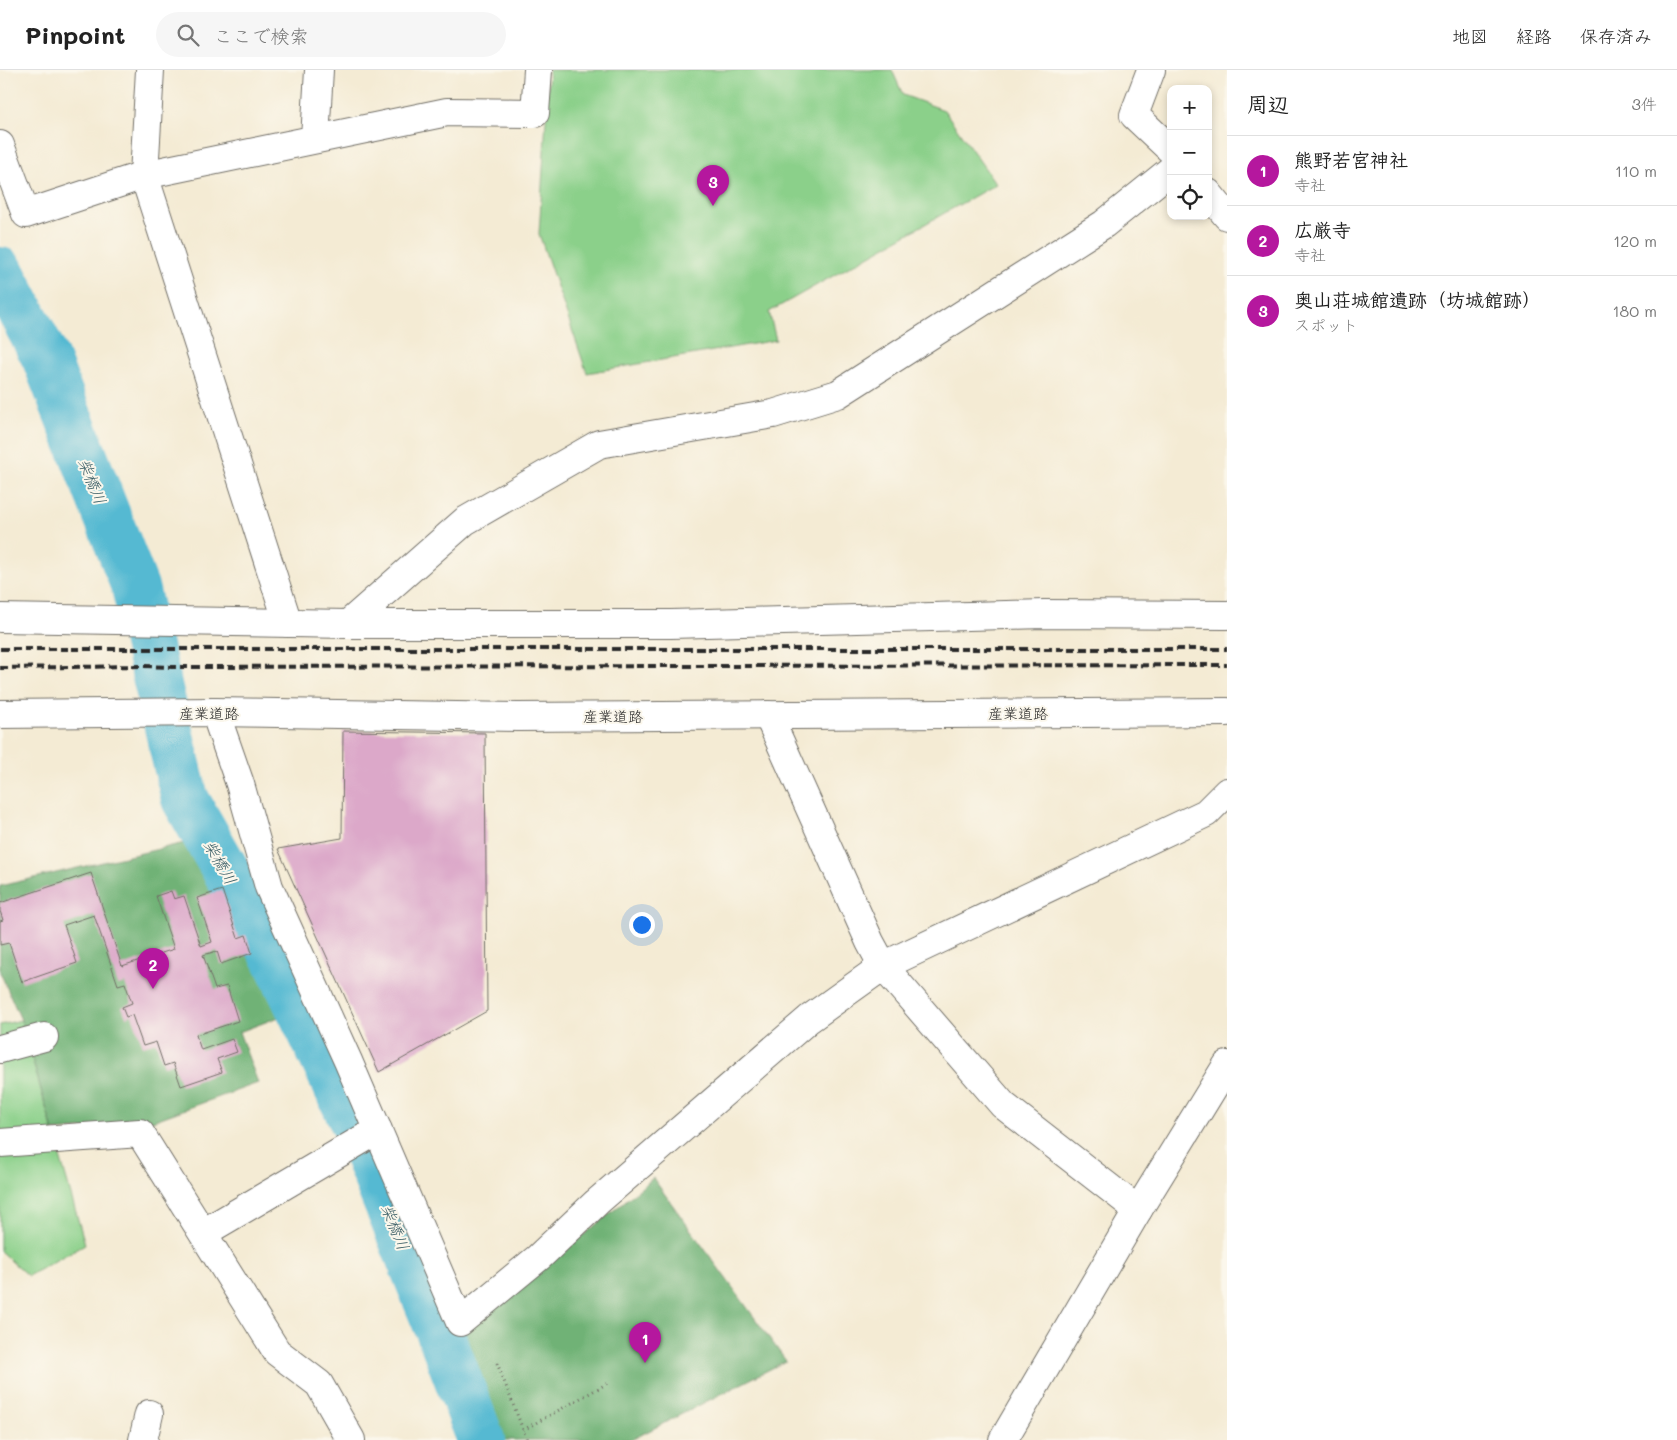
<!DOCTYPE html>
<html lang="ja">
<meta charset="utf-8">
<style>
:root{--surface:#fff;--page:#f6f6f6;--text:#222;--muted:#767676;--line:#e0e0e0;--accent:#b5179e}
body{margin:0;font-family:Mali,"Klee One",sans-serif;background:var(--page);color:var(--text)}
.controls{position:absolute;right:15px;top:15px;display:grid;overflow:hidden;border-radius:10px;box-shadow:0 2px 8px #0003}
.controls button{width:45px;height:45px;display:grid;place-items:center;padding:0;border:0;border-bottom:1px solid var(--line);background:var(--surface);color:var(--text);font:25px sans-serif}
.you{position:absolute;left:641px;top:854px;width:18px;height:18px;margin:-12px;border:4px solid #fff;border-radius:50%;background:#1a73e8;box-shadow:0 0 0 8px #1a73e833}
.badge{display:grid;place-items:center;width:32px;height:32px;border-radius:50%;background:var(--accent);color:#fff;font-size:16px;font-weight:700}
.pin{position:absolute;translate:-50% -41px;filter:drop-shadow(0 1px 2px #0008)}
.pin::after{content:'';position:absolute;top:26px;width:18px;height:15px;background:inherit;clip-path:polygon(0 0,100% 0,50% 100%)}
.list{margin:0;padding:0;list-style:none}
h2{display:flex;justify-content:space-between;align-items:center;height:65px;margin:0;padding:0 20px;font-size:21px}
h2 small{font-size:16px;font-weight:400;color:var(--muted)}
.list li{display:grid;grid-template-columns:32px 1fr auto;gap:15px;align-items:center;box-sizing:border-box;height:70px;padding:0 20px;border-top:1px solid var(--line)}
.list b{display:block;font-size:19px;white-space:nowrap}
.list p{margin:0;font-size:16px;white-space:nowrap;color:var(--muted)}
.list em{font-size:16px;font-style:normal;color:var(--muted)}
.icon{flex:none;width:28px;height:28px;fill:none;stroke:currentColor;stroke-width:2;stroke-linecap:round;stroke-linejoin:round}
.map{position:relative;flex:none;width:1227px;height:1370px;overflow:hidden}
header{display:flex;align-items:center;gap:30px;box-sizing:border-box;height:70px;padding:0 25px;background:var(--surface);border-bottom:1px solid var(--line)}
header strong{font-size:24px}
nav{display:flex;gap:28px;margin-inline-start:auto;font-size:18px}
.search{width:350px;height:45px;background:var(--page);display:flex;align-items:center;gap:12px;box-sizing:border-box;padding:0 18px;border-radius:28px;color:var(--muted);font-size:19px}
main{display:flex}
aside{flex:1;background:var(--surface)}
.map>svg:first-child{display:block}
.green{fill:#8bd08a;stroke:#5b7e5a}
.forest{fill:#70b276;stroke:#4e6e50}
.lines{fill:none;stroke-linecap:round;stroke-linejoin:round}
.river{stroke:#54b9d2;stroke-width:48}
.building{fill:#dca8c9}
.minor-casing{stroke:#716e66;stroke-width:30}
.path{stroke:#716e66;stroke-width:3;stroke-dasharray:1 4;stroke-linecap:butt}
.minor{stroke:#fff;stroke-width:28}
.rail{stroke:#2b2b2b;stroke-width:4;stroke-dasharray:8 4;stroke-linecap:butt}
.labels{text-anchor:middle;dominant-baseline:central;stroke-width:4;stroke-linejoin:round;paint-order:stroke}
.street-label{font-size:15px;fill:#2b2b2b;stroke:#fbf7ec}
.water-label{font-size:16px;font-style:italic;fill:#395d65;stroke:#fbf7ec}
</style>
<header>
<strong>Pinpoint</strong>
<div class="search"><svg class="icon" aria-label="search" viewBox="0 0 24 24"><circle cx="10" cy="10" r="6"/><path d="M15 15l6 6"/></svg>ここで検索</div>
<nav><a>地図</a><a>経路</a><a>保存済み</a></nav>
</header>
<main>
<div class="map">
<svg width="1227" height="1370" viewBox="0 0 1227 1370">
<rect width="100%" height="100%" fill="#fbf7ec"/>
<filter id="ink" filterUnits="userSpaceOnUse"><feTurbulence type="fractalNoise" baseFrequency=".02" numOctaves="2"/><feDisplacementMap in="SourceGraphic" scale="10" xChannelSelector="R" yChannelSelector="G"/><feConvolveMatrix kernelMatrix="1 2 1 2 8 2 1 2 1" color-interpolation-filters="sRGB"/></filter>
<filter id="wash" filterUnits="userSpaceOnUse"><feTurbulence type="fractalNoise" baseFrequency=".0096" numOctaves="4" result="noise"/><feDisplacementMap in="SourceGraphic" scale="20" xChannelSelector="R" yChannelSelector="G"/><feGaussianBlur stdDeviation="1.12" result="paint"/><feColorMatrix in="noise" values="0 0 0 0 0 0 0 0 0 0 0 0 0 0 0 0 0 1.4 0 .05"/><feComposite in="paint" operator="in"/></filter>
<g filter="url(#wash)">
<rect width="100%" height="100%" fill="#f4ebd4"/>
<!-- green -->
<g class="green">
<path d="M549,0H892L903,25L944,40L996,114L769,242L776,270L587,303L539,164Z"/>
<path d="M21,950L85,1174L28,1206L0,1181V955Z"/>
</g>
<!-- forest -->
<g class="forest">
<path d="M193,771L269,882L295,941L239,962L258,1013L144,1054L53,1061L21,950L0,902V816Z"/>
<path d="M653,1108L786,1291L631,1370H500L453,1262L514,1222Z"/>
</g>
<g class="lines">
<!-- river -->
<path class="river" d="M0,201L45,287L135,517L185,729L275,886L357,1059L443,1270L481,1370"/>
</g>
<g id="blocks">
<!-- building -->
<g class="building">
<path d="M343,661L485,663L487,941L379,1002L278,779L342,768Z"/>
<path d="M91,803L122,896L174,879L156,826L171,821L174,829L184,826L201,876L212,872L197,828L222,820L238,868L246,865L252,883L221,894L217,881L203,885L215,919L227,916L238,951L196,965L201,980L232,969L237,982L217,989L222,1002L181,1016L173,993L164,996L156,972L143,976L132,945L126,947L122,937L132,933L125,913L118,915L94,845L64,855L77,893L22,912L9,873L0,875V851L3,850L0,841V833Z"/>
</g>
</g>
</g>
<g filter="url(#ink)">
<use href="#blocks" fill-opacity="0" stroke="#716e66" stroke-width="1"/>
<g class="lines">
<!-- minor casing -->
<g class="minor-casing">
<g id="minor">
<path d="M150,0L144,105L288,553"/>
<path d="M1151,0L1134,45L1171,80"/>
<path d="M315,69L319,0"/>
<path d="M0,75L26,144L144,105L447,42L535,43L538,0"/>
<path d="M1208,123L1227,146"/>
<path d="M0,548L348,554H671L1044,544L1227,545"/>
<path d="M348,554L465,451L599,374L773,344L838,324L1104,154L1171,100"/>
<path d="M215,642L240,714L269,817L348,991L460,1252L539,1187L597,1132L809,949L883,896L1206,743L1227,722"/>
<path d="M0,644L215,642L518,647L1227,642"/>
<path d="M768,645L870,872L883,896L1003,1035L1138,1140"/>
<path d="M0,979L44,967"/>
<path d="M0,1073L140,1063L277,1282L319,1314L351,1370"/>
<path d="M203,1163L378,1060"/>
<path d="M143,1370L149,1344"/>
<path d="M1003,1370L1138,1140L1227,995"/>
</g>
</g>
<!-- path -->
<g class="path">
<path d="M497,1293L527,1370"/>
<path d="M523,1360L608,1313"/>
</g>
<!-- minor -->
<use href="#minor" class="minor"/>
<!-- rail -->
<g class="rail">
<path d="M0,579H1227"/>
<path d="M0,598L141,596L172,597L1227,595"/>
</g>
</g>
</g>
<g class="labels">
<!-- street labels -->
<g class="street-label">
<text x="209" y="643">産業道路</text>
<text x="1018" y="643">産業道路</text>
<text x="613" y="646">産業道路</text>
</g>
<!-- water labels -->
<g class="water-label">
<text transform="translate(93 411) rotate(68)">柴橋川</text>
<text transform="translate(221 792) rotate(60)">柴橋川</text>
<text transform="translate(396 1157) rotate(68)">柴橋川</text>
</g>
</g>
</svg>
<div class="controls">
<button>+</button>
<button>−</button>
<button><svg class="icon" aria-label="locate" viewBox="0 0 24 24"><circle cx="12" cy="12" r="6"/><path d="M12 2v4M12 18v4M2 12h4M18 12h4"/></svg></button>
</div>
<div class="you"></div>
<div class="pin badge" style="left:645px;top:1293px">1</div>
<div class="pin badge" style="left:153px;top:919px">2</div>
<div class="pin badge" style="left:713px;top:136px">3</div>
</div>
<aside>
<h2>周辺<small>3件</small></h2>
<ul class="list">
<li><span class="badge">1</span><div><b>熊野若宮神社</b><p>寺社</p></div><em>110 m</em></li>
<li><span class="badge">2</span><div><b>広厳寺</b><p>寺社</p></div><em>120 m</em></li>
<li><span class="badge">3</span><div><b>奥山荘城館遺跡（坊城館跡）</b><p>スポット</p></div><em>180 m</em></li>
</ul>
</aside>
</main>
